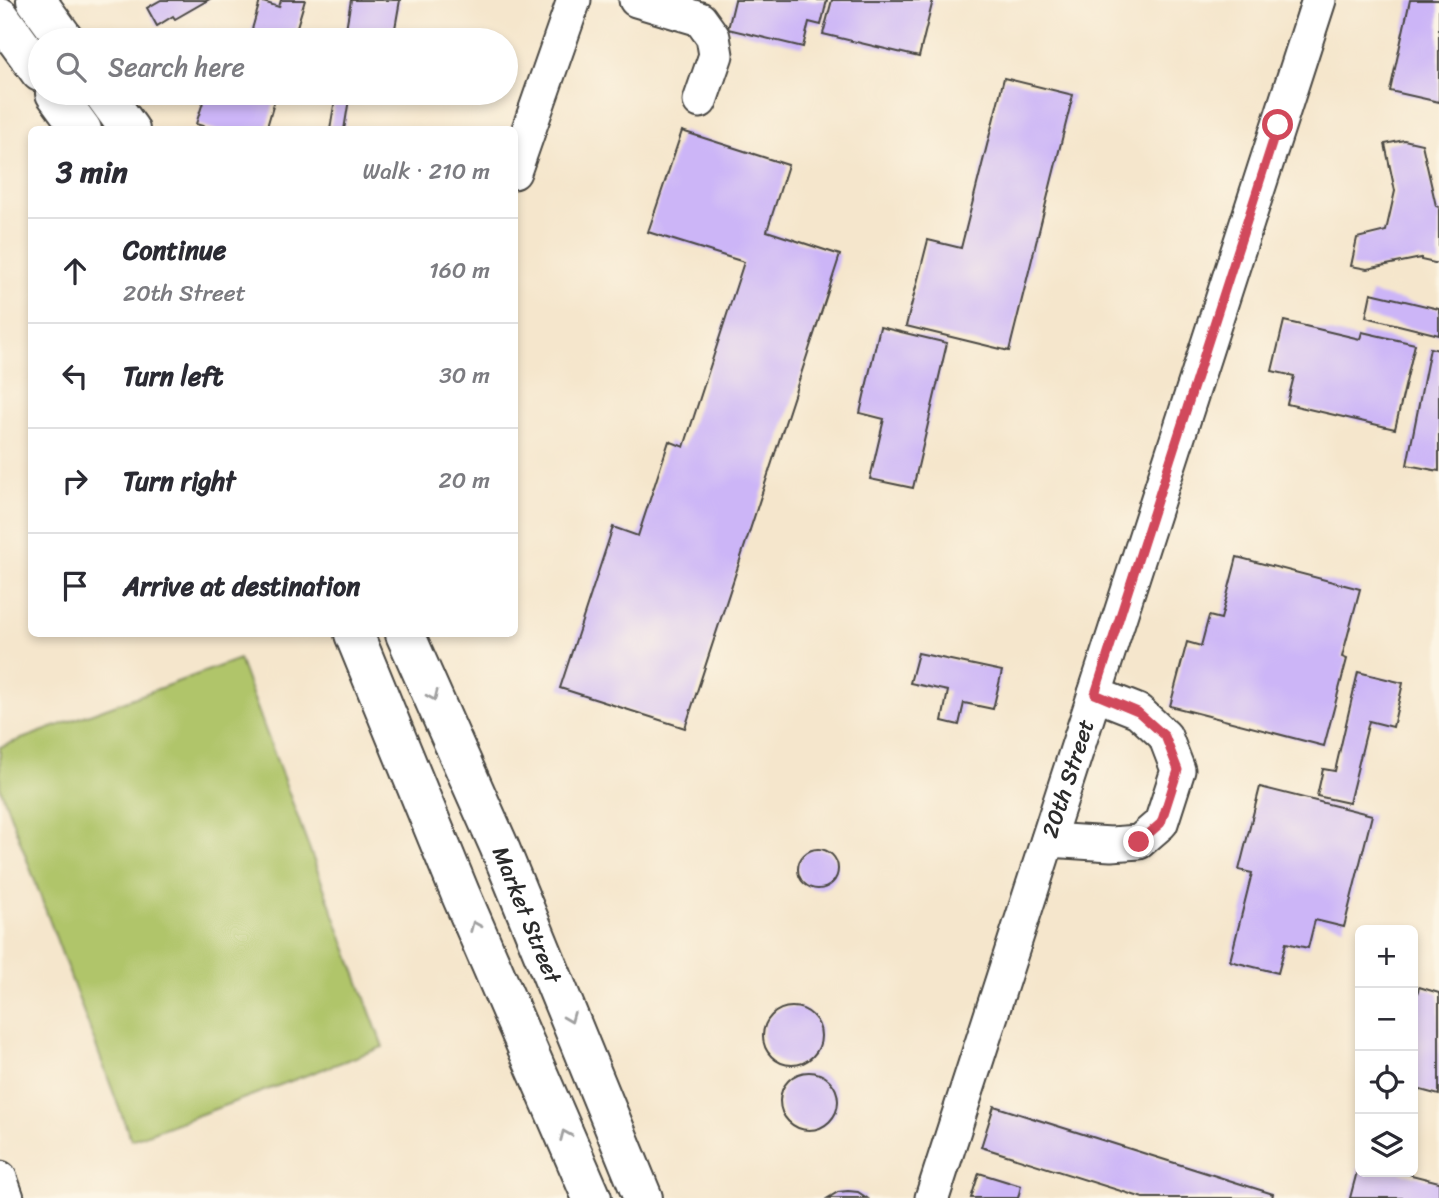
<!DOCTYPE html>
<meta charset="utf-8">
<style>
:root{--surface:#fff;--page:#f2f2f3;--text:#2b2b33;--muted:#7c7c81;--line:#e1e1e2}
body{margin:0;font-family:Sriracha,sans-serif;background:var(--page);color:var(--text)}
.controls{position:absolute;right:21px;bottom:21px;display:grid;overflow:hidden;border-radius:10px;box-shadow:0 4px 10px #0003}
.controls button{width:63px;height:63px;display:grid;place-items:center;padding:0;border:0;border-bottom:2px solid var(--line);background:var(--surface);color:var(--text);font:35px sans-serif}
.stop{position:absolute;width:21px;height:21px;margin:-16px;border:5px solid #d1495b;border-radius:50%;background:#fff}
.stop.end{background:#d1495b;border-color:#fff;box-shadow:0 2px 7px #0008}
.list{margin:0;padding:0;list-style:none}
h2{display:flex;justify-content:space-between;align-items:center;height:91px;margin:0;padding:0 28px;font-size:30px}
h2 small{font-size:23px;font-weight:400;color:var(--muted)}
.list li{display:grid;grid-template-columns:46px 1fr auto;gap:21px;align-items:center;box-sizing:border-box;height:105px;padding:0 28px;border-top:2px solid var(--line)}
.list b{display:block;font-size:26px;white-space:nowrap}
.list p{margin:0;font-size:23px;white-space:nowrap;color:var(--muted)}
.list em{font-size:23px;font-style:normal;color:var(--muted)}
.icon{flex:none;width:38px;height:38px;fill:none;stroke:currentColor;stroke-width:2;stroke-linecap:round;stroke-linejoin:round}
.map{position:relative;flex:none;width:1439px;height:1198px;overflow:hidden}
.search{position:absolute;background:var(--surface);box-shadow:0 4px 10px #0003;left:28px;top:28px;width:490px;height:77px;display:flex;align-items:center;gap:18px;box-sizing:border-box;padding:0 24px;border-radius:38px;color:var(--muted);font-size:26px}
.panel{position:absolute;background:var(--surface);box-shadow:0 4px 10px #0003;left:28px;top:126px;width:490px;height:511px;border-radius:10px}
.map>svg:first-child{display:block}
.green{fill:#b0c56a;stroke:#6e784a;stroke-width:2}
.building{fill:#ccb5f7}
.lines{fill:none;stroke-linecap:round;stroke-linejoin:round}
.minor-casing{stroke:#494743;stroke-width:37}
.major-casing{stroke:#494743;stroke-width:42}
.minor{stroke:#fff;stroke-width:33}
.major{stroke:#fff;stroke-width:38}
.oneway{stroke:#a0a0a0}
.route{stroke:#d1495b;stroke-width:9}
.labels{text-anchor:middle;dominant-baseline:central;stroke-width:5;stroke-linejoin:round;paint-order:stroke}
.street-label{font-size:23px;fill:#2b2b2b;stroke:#fcf5e5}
</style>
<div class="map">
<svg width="1439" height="1198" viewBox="0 0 1439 1198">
<rect width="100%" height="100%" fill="#fcf5e5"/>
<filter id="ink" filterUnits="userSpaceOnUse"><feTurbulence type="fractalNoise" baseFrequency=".0143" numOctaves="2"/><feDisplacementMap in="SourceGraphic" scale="14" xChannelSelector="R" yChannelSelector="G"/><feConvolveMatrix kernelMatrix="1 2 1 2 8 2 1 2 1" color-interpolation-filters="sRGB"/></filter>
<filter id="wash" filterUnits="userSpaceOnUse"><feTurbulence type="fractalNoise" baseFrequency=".00686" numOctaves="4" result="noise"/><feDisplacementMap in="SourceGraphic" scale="28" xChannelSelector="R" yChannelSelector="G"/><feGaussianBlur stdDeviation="1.57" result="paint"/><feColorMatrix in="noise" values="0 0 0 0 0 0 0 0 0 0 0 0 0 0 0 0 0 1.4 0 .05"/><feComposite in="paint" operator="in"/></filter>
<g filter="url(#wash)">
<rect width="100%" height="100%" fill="#f5e6cc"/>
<!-- green -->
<path class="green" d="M239,659L383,1047L131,1140L0,787V747Z"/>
<g id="blocks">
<!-- building -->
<g class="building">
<path d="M161,0H208L175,19L173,16L157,26L147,8Z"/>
<path d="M281,0H305L293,40H249L260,1L279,7Z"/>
<path d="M351,0H400L393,40H344Z"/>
<path d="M735,0H827L821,25L809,22L803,47L728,29Z"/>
<path d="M832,0H933L919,57L823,34Z"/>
<path d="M1410,0H1439V102L1390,91Z"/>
<path d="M1004,78L1073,95L1009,351L906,326L928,240L961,248Z"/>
<path d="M206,93H277L266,130H216L196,124Z"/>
<path d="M336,93H350L344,130H330Z"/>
<path d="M365,93H404L403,100Z"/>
<path d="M682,131L788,165L767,231L840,255L685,728L560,688L613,527L638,536L669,441L684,447L744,262L648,232Z"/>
<path d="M1404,140L1422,144L1436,206L1439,207V264L1421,260V258L1367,269L1351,266L1357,238L1386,231L1395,191L1385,144Z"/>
<path d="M1371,293L1439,309V335L1366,317Z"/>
<path d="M1284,321L1360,339L1362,332L1415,344L1395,429L1287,404L1294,376L1272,371Z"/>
<path d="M880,327L947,343L913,488L870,479L884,419L860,413Z"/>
<path d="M1430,348L1439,350V471L1407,465Z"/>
<path d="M1237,557L1360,589L1342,657L1347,659L1324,746L1170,706L1187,642L1201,646L1209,616L1221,619Z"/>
<path d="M918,653L1002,671L993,709L964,703L959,725L942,721L948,691L910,683Z"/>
<path d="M1358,672L1403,683L1393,727L1369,721L1349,803L1317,796L1323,769L1335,771Z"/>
<path d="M1260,787L1372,815L1344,927L1315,920L1308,948L1286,943L1278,973L1230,961L1252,873L1239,870Z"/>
<circle cx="818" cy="869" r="20"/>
<path d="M1419,987L1439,993V1095L1413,1088V1008Z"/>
<circle cx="792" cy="1036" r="29"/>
<circle cx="809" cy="1101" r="29"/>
<path d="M994,1106L1273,1194L1272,1198H1143L981,1147Z"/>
<path d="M1359,1164L1360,1172H1400L1439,1182V1198H1350Z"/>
<path d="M979,1173L1021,1186L1018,1198H971Z"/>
<path d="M848,1191L858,1192L867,1198H828L838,1192Z"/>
</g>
</g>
</g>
<g filter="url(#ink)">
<use href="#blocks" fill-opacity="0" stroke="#494743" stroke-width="2"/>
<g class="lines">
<!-- minor casing -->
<g class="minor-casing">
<g id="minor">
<path d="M636,0L700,19L713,37L716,55L700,101"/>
<path d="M514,172L574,0"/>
<path d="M1048,840L1111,844L1139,842L1161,823L1178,770L1165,736L1138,711L1095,694"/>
<path d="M0,1178L7,1198"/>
<path id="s1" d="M932,1198L1319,0"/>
</g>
</g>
<!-- major casing -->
<g class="major-casing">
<g id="major">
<path d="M36,0L65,40"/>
<path d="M0,17L40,72"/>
<path d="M55,93L82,130"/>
<path d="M103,93L130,130"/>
<path d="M354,634L460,893L592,1198"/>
<path id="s2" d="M405,634L499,846L643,1198"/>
</g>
</g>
<!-- minor -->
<use href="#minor" class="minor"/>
<!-- major -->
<use href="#major" class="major"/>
</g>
<!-- one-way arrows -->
<defs><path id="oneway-chevron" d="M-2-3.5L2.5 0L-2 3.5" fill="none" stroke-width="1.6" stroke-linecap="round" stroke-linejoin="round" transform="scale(1.75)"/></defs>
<g class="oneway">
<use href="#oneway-chevron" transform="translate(433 696) rotate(66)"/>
<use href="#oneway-chevron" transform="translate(475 926) rotate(-113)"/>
<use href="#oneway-chevron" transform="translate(570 1018) rotate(68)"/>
<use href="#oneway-chevron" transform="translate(565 1135) rotate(-113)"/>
</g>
</g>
<g class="lines" filter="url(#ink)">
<!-- route -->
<path class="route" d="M1139,842L1161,823L1178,770L1165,736L1138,712L1095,694L1278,125"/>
</g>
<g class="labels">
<!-- street labels -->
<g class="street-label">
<text stroke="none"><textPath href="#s1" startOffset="441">20th Street</textPath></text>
<text stroke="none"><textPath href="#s2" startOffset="306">Market Street</textPath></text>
</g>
</g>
</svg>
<div class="controls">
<button>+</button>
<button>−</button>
<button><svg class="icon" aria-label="locate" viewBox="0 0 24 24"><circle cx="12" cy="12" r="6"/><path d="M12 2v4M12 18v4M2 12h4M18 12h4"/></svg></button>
<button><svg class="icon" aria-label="layers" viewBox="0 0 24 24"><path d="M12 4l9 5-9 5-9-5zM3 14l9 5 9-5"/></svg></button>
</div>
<div class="stop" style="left:1278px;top:125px"></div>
<div class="stop end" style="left:1139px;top:842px"></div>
<div class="search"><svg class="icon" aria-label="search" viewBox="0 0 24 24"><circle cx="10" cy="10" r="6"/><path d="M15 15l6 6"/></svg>Search here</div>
<section class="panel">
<h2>3 min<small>Walk · 210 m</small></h2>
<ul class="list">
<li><svg class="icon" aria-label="ahead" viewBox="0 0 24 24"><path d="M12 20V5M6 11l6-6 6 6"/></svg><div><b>Continue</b><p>20th Street</p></div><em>160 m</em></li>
<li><svg class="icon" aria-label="left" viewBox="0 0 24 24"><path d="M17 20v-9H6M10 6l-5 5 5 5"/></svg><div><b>Turn left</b></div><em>30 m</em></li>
<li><svg class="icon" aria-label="right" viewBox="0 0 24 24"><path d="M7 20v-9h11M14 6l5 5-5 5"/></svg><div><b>Turn right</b></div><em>20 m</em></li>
<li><svg class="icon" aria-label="arrive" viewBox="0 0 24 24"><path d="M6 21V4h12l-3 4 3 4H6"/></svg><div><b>Arrive at destination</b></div></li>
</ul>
</section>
</div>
